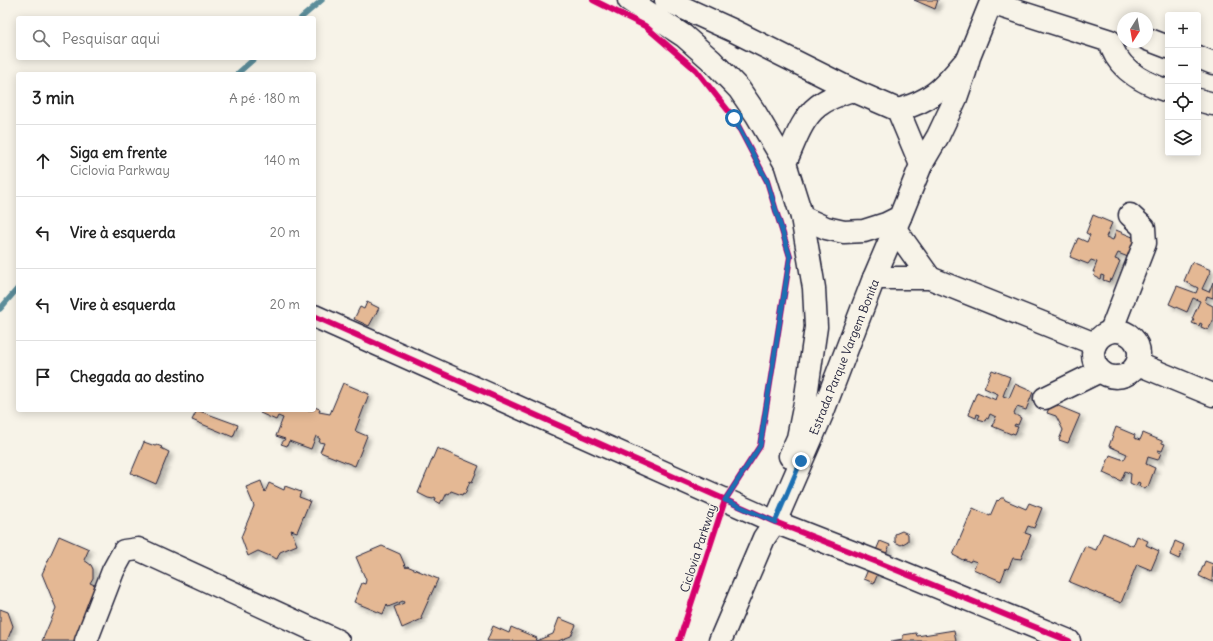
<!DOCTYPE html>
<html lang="pt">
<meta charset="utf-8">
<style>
:root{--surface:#fff;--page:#f2f2f2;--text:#222;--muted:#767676;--line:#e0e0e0}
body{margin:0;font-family:Delius,sans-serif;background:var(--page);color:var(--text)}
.controls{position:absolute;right:12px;top:12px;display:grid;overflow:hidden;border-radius:4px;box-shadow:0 2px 10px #0003}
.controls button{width:36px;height:36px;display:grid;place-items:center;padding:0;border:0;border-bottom:1px solid var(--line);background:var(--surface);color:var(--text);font:20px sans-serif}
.compass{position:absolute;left:1117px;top:12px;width:36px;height:36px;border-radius:50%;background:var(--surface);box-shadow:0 2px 10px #0003;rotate:191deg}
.stop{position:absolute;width:12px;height:12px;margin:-9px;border:3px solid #1f6fb2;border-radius:50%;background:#fff}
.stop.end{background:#1f6fb2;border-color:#fff;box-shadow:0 1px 4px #0008}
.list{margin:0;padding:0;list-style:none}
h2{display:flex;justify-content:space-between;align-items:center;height:52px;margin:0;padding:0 16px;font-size:17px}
h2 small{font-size:13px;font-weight:400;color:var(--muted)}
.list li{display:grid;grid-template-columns:26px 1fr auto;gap:12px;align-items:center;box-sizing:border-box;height:72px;padding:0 16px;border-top:1px solid var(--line)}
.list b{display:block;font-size:15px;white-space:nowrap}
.list p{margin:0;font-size:13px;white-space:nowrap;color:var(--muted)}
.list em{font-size:13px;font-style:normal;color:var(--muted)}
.icon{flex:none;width:22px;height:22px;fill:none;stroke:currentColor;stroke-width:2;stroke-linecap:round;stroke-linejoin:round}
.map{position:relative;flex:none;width:1213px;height:641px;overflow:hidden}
.search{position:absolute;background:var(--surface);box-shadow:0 2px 10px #0003;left:16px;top:16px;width:300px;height:44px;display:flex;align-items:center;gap:10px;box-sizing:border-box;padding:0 14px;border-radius:4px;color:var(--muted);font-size:15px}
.panel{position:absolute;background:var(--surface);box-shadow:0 2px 10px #0003;left:16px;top:72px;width:300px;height:340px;border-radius:4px}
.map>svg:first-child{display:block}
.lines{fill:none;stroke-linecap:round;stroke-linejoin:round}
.stream{stroke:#5c8d9a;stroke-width:5.5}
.building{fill:#e4b894;stroke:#22223b;filter:url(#shadow)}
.minor-casing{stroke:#22223b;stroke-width:25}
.major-casing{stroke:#22223b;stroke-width:25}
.minor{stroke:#f7f3e8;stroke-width:22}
.major{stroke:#f7f3e8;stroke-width:22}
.cycleway-casing{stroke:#f7f3e8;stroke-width:8}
.cycleway{stroke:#d6006c;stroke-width:6}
.route{stroke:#1f6fb2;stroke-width:5}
.labels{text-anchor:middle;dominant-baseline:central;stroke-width:3;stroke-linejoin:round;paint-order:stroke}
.street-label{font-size:12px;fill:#22223b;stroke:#f7f3e8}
</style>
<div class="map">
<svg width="1213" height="641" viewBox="0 0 1213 641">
<defs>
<filter id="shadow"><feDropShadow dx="3.5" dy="3.5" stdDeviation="2" flood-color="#0004"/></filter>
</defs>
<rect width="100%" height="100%" fill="#f7f3e8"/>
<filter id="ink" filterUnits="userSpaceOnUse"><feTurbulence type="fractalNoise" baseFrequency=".025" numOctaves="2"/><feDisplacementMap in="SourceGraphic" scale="8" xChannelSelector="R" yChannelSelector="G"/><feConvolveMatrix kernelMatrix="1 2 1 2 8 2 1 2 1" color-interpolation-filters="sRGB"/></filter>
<g filter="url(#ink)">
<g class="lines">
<!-- stream -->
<g class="stream">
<path d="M301,18L322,0"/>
<path d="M237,74L255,58"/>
<path d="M0,309L18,288"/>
</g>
</g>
<!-- building -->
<g class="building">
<path d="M914,0H938L935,9Z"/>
<path d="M1093,215L1112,223L1106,237L1113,240L1116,230L1135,238L1128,257L1118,253L1115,259L1120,261L1112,280L1110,279L1109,282L1103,280L1104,276L1101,275L1100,279L1094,276L1095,272H1093L1097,262L1091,260L1088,264L1070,257L1078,238L1087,242L1090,235L1086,233Z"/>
<path d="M1192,262L1211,270L1202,289L1209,292L1213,282V298L1207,296L1205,302L1213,306V321L1208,330L1201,327L1202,324L1200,323L1199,326L1192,323L1194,320L1192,319L1200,301L1193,298L1187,312L1169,304L1177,286L1196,293L1198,288L1184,281Z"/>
<path d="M367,302L379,308L369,326L354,319L360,307L364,309Z"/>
<path d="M992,370L1010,377L1003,396L1009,398L1015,384L1033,392L1026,410L1017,407L1014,414L1021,418L1018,425L1015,424L1014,426L1018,427L1015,434L1012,433L1011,434L992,426L996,417L990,414L988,419L986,418L985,421L978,419L980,415L977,414L976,418L969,415L970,411H969L977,392L996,400L998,394L984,388Z"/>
<path d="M343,383L369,394L355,431L367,436L355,466L320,452L324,443L319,442L320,439L316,436L311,449L289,441L287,446L281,444L285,439L276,436L283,418L278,416L276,420L260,413L262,410H314V407L320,409L319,412L330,414Z"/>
<path d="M1051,403L1080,415L1068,443L1059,440L1063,430L1056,416L1047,413Z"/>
<path d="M197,410L238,425L233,437L192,420Z"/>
<path d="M1116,427L1135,435L1134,438L1140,440L1143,433L1162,441V443L1165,444L1162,451L1158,450V452L1161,453L1158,460L1148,457L1146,464L1155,468L1148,487L1147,486L1145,489L1139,486L1140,483L1138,482L1136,486L1130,483L1131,474L1125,471L1121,481L1103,473L1110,455L1124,460L1127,454L1109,446Z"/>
<path d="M144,442L155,446L157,445L162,447L161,448L169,452L156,484L131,473Z"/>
<path d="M437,448L479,466L472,482L470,481L465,494L463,493L462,495L451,491L449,494L447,493L443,501L442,500L440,504L435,501L436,498L434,497L433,499L428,498L418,493Z"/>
<path d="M261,481L265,492L269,483L284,490L285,486L301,492L299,497L310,501L297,532L291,530L297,545L280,552L277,559L258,551L248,556L241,537L254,506L246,487Z"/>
<path d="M1001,498H1004L1005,500L1026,509L1029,503L1042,508L1034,528L1028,526L1025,533L1031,535L1021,559L1013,558L1008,569L1006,568L1001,581L973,569L977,562L971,560L970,562L964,559L963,560L953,555L973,508L990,516L997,500L998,501Z"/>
<path d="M902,531L908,534V541L901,545L895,542V534Z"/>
<path d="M1103,533L1133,546L1137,536L1148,541L1146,545L1159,551L1151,570L1137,564L1121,603L1069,582L1085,546L1096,550Z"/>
<path d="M59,536L89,549L84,560L91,565L93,569V578L90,583L103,589L79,641H42L56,608L42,574Z"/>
<path d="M880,541L890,545L884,559L874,555Z"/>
<path d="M1175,541L1184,545L1179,559L1170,555Z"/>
<path d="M382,546L400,554L406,568L407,566L438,579L421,617L422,619L402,628L394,607L404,603L403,601L388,607L387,604L383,614L354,602L362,583L365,584L366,580L356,557Z"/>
<path d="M1205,561L1213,564L1212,582L1199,576Z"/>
<path d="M869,567L879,571L874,583L864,579Z"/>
<path d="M0,609L8,612L13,626L7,641H0Z"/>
<path d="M559,618L576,625L571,636L558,641H536L553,634Z"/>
<path d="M493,626L509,633L511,627L537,638L536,641H487Z"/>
<path d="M954,630L956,641H891L903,639V635L916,633L917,636Z"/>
</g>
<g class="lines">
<!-- minor casing -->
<g class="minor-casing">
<g id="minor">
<path d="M991,3L1110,41C1116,68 1143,83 1168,91"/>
<path d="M1147,39L1168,47"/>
<path d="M1198,57L1213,63"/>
<path d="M1198,100L1213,104"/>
<path d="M898,110C931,101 942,89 963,64"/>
<path d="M921,165L938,136L956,98L965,72L969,57L992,0"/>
<path d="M895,229L930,278"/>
<path d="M874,278H930L1095,344"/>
<path d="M314,316L775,522L877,562L1069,641"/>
<circle cx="1116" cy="354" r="23"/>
<path d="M1111,331L1145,243L1144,228L1130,215"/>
<path d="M1138,364L1213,395"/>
<path d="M1045,398L1100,371"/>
<path d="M86,641L113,571L124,551L138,549L338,641"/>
</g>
</g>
<!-- major casing -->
<g class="major-casing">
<g id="major">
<path d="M629,0L684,36L711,60L739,89L756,114L785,163"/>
<path d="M666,0L732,30L852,90"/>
<path d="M852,90L898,110L921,165L900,217L886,224L864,231L844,232L826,228L802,217L785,163C794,144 801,119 818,106C828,98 840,94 852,90Z"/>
<path d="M790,456L798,438L805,403L816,327L814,288L802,217"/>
<path d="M720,641L764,538L775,522L822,414L874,278L900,217"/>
</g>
</g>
<!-- minor -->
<use href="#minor" class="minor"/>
<!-- major -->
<use href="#major" class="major"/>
<!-- cycleway casing -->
<g class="cycleway-casing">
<g id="cycleway">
<path d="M593,0L645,26L696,70L734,118L767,181L790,257L760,446L725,500L679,641"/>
<path d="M314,316L775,522L877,562L1069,641"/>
</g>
</g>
<!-- cycleway -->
<use href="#cycleway" class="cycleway"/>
</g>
</g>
<g class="lines" filter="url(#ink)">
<!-- route -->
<path class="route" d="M734,118L767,181L790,257L760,446L725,500L775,522L801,461"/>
</g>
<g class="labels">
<!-- street labels -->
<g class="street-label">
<text transform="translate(844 357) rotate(-68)">Estrada Parque Vargem Bonita</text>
<text transform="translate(698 548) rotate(-72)">Ciclovia Parkway</text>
</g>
</g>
</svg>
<div class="controls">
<button>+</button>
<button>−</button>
<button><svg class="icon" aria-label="locate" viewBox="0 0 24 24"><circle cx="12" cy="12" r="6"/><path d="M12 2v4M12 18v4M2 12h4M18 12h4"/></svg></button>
<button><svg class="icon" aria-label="layers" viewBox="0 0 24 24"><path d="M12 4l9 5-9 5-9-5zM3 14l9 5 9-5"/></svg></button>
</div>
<svg class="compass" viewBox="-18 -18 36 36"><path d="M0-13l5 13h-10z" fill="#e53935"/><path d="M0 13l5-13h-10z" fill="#767676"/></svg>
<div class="stop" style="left:734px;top:118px"></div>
<div class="stop end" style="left:801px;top:461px"></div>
<div class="search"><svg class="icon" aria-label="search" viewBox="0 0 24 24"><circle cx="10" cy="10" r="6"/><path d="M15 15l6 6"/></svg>Pesquisar aqui</div>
<section class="panel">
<h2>3 min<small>A pé · 180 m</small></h2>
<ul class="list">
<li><svg class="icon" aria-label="ahead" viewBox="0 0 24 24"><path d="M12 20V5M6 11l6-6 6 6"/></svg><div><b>Siga em frente</b><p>Ciclovia Parkway</p></div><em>140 m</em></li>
<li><svg class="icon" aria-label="left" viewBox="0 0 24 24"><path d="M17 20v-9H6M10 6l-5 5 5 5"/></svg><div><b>Vire à esquerda</b></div><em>20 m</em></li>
<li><svg class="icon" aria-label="left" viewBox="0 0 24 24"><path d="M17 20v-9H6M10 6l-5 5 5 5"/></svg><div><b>Vire à esquerda</b></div><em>20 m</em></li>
<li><svg class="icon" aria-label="arrive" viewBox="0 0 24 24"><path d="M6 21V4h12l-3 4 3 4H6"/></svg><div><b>Chegada ao destino</b></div></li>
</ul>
</section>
</div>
